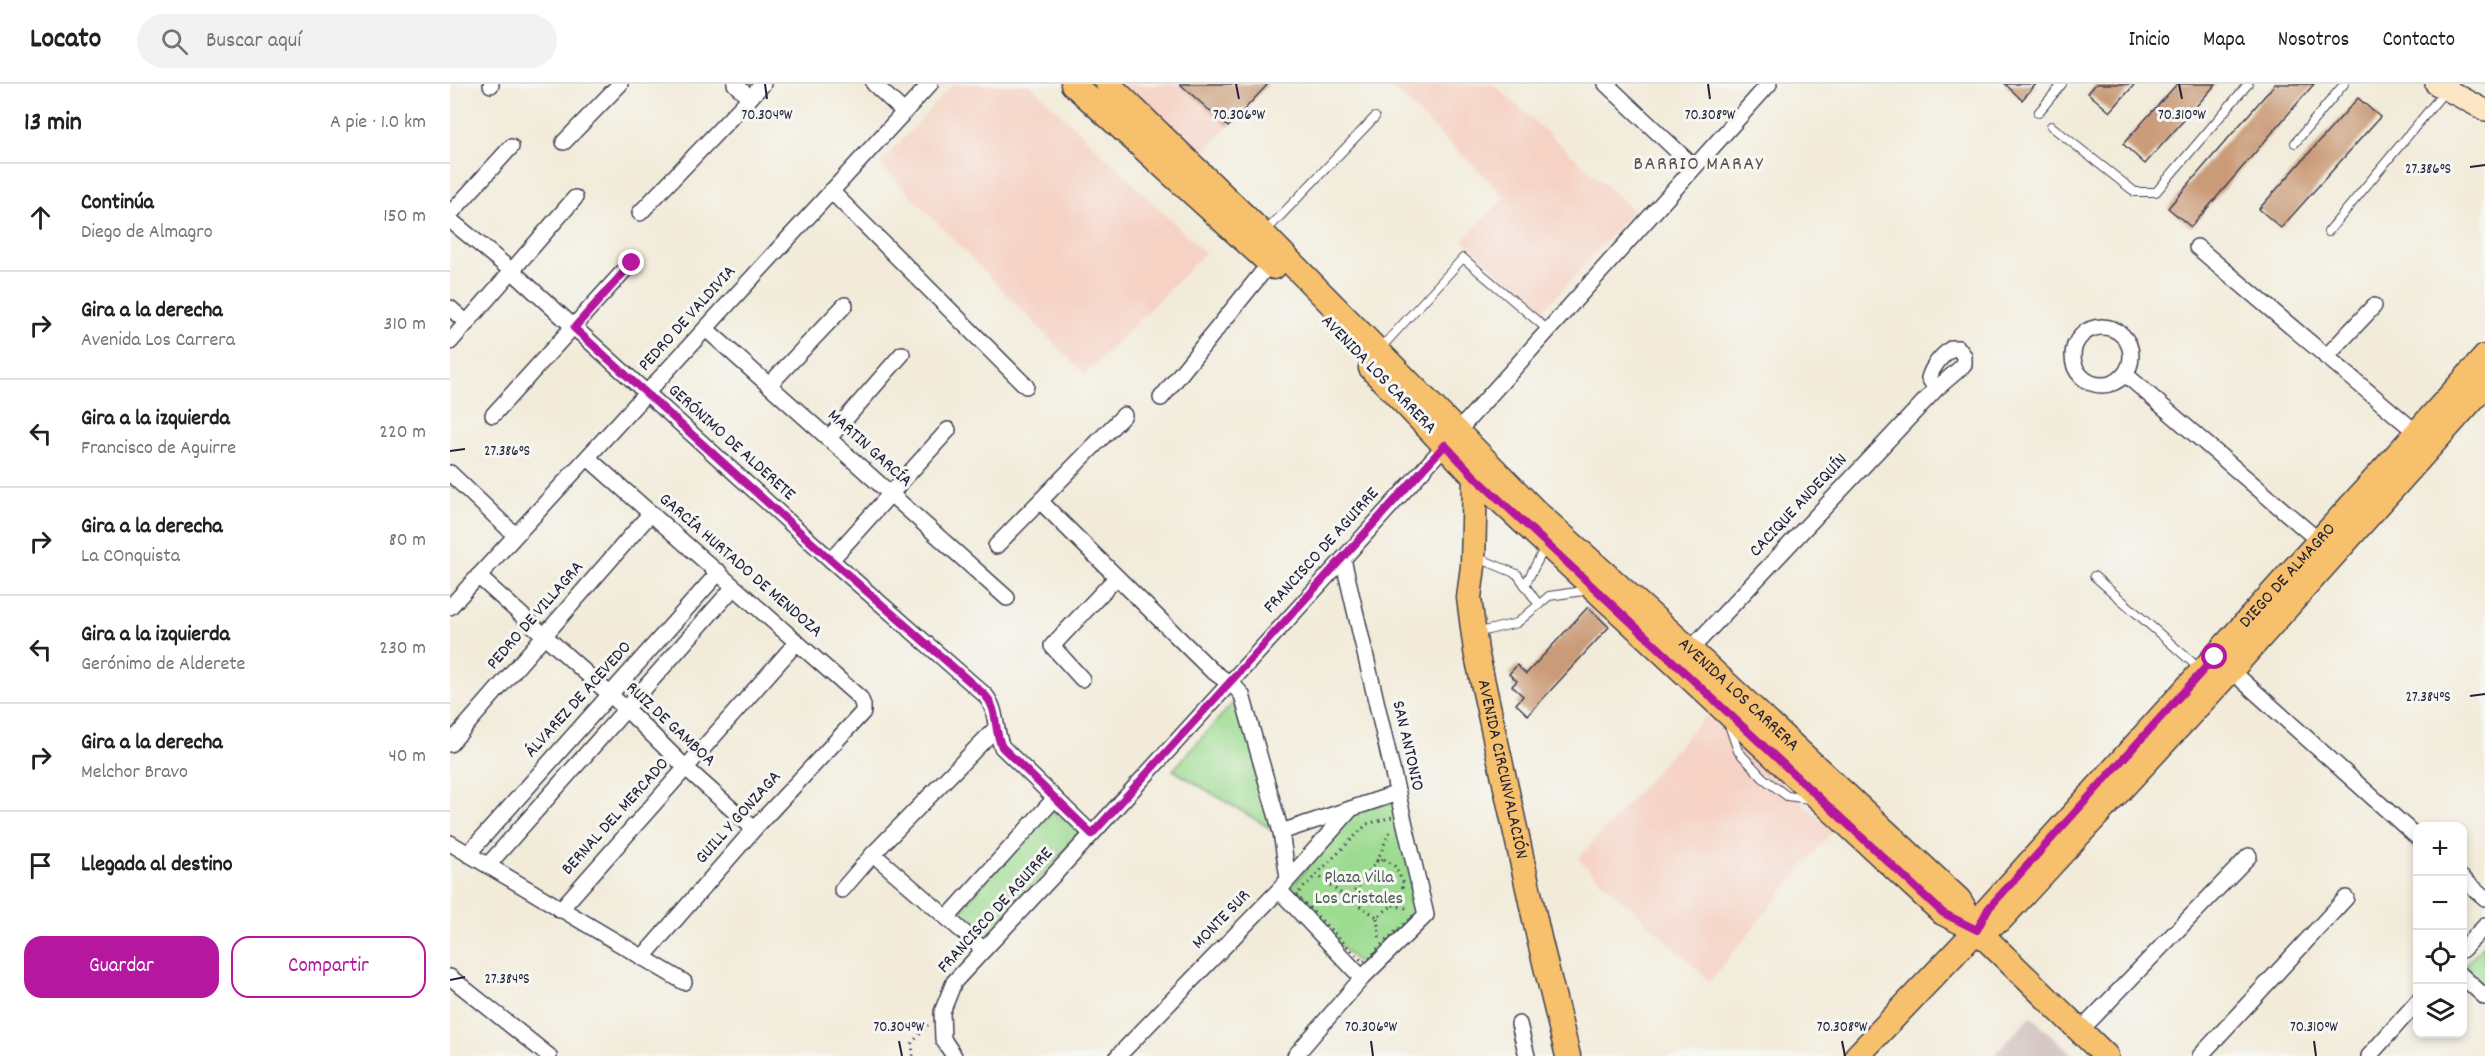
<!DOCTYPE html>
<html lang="es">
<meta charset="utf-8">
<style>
:root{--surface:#fff;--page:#f2f2f2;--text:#202124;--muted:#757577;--line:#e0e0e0;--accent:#b5179e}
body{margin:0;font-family:Dekko,sans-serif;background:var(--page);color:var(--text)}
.controls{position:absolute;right:18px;bottom:18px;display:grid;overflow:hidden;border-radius:12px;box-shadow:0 3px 9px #0003}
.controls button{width:54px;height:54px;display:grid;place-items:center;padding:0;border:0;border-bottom:2px solid var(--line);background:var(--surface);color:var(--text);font:30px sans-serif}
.stop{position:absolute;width:18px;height:18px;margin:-14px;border:4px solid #b5179e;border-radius:50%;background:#fff}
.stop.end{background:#b5179e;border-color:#fff;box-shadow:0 2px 6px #0008}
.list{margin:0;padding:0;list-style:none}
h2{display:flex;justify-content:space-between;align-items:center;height:78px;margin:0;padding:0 24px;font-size:26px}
h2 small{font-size:20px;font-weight:400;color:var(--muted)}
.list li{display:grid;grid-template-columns:39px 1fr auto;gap:18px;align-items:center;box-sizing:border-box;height:108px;padding:0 24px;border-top:2px solid var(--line)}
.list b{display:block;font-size:22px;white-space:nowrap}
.list p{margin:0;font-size:20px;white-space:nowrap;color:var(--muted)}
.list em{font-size:20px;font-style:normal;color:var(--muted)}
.actions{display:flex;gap:12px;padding:18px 24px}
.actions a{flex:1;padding:14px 0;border:2px solid var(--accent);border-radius:18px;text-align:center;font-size:21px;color:var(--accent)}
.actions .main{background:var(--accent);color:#fff}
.icon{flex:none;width:33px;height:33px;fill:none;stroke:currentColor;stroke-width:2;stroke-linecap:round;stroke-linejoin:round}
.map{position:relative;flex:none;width:2035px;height:972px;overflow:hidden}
header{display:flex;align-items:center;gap:36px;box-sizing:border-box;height:84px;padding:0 30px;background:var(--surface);border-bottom:2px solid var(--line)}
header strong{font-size:28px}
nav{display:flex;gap:33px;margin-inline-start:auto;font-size:21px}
.search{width:420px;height:54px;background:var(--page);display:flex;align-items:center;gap:15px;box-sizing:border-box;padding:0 21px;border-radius:33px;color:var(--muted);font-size:22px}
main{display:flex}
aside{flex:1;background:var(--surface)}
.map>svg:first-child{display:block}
.built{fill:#f6d2c4}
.industrial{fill:#d1bfbe}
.green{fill:#9cdb90;stroke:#5f7e66;stroke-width:1.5}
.building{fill:#ca9b78}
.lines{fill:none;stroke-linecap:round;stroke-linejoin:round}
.lane-casing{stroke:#414053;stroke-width:10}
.street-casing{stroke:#414053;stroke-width:18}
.secondary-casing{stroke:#414053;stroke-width:24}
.primary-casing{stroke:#414053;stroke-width:27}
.path{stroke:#414053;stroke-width:3;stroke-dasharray:1.5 4.5;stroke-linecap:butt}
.lane{stroke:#fff;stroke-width:8}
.street{stroke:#fff;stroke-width:15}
.secondary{stroke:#fce6c4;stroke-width:21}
.primary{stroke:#f7c06c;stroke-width:24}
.route{stroke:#b5179e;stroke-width:8}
.ticks{fill:none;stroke:#22223b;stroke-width:2}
.labels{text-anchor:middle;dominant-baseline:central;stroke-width:6;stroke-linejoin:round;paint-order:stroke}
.street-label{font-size:18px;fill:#22223b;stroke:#f6f6f2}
.park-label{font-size:18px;fill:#475a54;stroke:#f6f6f2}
.neighbourhood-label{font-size:20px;letter-spacing:1.5px;fill:#5d4c50;stroke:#f6f6f2}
.ticks-label{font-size:15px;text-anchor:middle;fill:#22223b;stroke:#f6f6f2;stroke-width:6;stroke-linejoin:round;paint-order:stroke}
</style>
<header>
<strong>Locato</strong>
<div class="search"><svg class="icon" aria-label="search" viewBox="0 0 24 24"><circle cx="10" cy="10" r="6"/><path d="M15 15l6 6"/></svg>Buscar aquí</div>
<nav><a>Inicio</a><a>Mapa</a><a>Nosotros</a><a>Contacto</a></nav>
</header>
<main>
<aside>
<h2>13 min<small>A pie · 1.0 km</small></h2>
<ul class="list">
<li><svg class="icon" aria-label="ahead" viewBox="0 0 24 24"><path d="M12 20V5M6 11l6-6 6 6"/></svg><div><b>Continúa</b><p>Diego de Almagro</p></div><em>150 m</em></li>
<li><svg class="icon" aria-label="right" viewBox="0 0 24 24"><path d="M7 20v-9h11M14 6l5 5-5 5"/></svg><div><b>Gira a la derecha</b><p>Avenida Los Carrera</p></div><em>310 m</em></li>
<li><svg class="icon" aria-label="left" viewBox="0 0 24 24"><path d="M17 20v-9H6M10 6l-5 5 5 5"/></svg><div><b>Gira a la izquierda</b><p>Francisco de Aguirre</p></div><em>220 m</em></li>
<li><svg class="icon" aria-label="right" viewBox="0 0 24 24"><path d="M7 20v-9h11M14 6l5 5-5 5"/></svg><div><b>Gira a la derecha</b><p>La COnquista</p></div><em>80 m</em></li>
<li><svg class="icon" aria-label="left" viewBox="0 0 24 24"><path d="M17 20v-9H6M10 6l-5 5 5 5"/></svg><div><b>Gira a la izquierda</b><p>Gerónimo de Alderete</p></div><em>230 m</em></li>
<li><svg class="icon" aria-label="right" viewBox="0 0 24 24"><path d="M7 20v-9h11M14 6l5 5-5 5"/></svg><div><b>Gira a la derecha</b><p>Melchor Bravo</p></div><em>40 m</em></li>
<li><svg class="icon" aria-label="arrive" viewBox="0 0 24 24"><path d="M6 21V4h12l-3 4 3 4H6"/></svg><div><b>Llegada al destino</b></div></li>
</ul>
<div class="actions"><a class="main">Guardar</a><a>Compartir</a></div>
</aside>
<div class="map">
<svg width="2035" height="972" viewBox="0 0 2035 972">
<rect width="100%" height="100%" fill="#f6f6f2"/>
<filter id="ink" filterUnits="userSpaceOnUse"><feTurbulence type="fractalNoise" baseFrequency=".0167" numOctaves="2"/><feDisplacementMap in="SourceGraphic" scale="12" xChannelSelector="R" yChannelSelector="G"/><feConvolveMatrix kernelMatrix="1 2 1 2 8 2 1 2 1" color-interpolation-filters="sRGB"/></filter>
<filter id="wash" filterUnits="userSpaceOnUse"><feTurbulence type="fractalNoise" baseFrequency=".008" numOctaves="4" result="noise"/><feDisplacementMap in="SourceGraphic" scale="24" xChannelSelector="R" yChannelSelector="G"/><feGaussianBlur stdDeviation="1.35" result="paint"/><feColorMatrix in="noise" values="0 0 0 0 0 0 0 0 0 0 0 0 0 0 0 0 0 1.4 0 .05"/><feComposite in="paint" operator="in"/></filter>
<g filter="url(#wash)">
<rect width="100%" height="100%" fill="#f2ebd9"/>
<!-- built -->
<g class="built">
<path d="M503,0H580L755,169L635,291L430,80Z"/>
<path d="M672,0H818L748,74Z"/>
<path d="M938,0H1043L1183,126L1092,228L1013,156L1056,113Z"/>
<path d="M1256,631L1383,746L1260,897L1128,775Z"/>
</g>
<!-- industrial -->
<path class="industrial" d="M1581,932L1624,972H1543Z"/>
<!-- green -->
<g class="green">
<path d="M789,612L828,749L723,686Z"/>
<path d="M946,716L969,829L914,885L837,809L902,727Z"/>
<path d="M600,725L630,748L536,857L506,831Z"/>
<path d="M2035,859V903L2013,883Z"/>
</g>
<g id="blocks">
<!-- building -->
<g class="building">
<path d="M730,0H818L778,43Z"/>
<path d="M1555,0H1586L1572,16Z"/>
<path d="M1646,0H1685L1660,28L1638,9Z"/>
<path d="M1727,0H1766L1695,80L1673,60Z"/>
<path d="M1825,0H1864L1741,143L1718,124Z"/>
<path d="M1908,14L1930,33L1831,144L1809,125Z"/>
<path d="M1138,523L1159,543L1078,631L1066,620L1073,612L1062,602L1067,597L1059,590L1067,581L1076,590Z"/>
</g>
</g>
</g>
<g filter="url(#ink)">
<use href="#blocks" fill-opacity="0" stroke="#414053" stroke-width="1.5"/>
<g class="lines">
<!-- lane casing -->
<g class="lane-casing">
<g id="lane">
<path d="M1588,29L1612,0"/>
<path d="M1601,42L1685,108H1706L1798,0"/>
<path d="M1845,59L1894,0"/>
<path d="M816,147L925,33"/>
<path d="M1878,148L1995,7"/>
<path d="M929,266L1013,174L1098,246"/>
<path d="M1026,473L1067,490L1089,521"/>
<path d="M1644,492L1751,586"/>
<path d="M1075,501L1095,463"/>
<path d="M1026,549L1067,539L1099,512L1140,506"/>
<path d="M1279,641L1288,667L1313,694L1337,712L1359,715"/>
</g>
</g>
<!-- street casing -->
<g class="street-casing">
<g id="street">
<path d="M285,0L300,14"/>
<path d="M424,0L454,28"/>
<path d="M1156,0L1244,83"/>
<path d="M41,1V0"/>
<path d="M114,58L170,0"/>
<path d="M381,107L576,302"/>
<path d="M190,129L313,0"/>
<path d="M0,130L61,63"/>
<path d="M0,136L62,187L381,476L535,611C548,626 544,646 552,663L642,750"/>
<path d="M1747,163L1967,349"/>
<path d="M0,224L17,239"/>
<circle cx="1652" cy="272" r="29"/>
<path d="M256,245L557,514"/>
<path d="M0,258L125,114"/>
<path d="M1876,273L1924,222"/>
<path d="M1675,290L1869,457"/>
<path d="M319,301L395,221"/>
<path d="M711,314L820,179"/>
<path d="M43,331L181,179"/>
<path d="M378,355L452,270"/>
<path d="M138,374L410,614L413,621V628L304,745L192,874"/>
<path d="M0,389L65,451"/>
<path d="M591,418L761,586L786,604L792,611L831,748L838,794"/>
<path d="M546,462L674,331"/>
<path d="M381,476L498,346"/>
<path d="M28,492L176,625L236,684L304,745"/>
<path d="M0,523L480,0"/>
<path d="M1240,566L1486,305L1514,281V272L1508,264H1502C1491,272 1483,281 1479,294L1486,305"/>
<path d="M1774,580L1968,754"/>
<path d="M632,595L602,562L666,494"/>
<path d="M0,660L201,429"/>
<path d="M831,748L948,709"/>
<path d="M0,759L234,898"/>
<path d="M18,770L269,488"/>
<path d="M423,770L533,865"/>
<path d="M38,781L284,503"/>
<path d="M2012,794L2035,814"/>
<path d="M392,806L423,770L545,645"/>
<path d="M829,806L912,894"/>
<path d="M110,826L347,558"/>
<path d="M498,833L605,714"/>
<path d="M2012,866L2035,842"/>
<path d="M2012,892L2035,913"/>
<path d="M0,893L99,972"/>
<path d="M1069,940L1077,972"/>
<path d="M1630,947L1799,772"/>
<path d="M504,972L493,955L492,928L504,898L642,750L893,475L1319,0"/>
<path d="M668,972L829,806L901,725"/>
<path d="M845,972L912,894L976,831L893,475"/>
<path d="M1750,972L1896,814"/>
<path d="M1919,972L1968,917"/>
</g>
</g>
<!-- secondary casing -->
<g class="secondary-casing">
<path id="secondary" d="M1986,0L2035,26"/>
</g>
<!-- primary casing -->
<g class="primary-casing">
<g id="primary">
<path d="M623,0L824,183"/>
<path id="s1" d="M658,0L813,150L1085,427L1240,566L1509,816L1527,846L1656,972"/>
<path d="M921,284L1025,393L1372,717L1493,829L1527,846"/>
<path id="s2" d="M1025,393L1023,482L1019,514L1026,567L1089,854L1118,972"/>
<path d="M1535,843L1550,836L1781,586L2035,301"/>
<path id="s3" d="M1407,972L1527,846L1538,825L2035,273"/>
</g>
</g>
<!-- path -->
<g class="path">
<path d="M946,732C960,748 965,806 970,829L964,831L930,862L920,874L913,878L846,811L917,740Z"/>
<path d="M934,775L944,781L954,800L943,821L927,833L899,815L927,777Z"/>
<path d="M927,777L941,745"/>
<path d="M866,790L898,815"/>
<path d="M943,821L960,825"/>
<path d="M927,834L930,857"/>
<path d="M463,972L462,959L478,941"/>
</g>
<!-- lane -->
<use href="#lane" class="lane"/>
<!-- street -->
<use href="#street" class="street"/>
<!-- secondary -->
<use href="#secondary" class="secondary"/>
<!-- primary -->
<use href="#primary" class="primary"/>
</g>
</g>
<g class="lines" filter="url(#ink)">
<!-- route -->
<path class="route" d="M182,179L124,244L381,476L535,611C549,626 543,645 552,663L642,750L995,361L1025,393L1493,829L1527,846L1538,825L1765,573"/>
</g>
<!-- ticks -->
<path class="ticks" d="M315,0L317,15M786,0L789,15M1258,0L1260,15M1729,0L1732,15M2020,83L2035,81M0,367L15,365M2020,612L2035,610M0,896L15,893M449,957L452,972M921,957L923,972M1392,957L1395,972M1864,957L1866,972"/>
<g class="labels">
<!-- street labels -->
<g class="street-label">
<text transform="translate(238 235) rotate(-48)">PEDRO DE VALDIVIA</text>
<text transform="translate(928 291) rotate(46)">AVENIDA LOS CARRERA</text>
<text transform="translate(281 359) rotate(42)">GERÓNIMO DE ALDERETE</text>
<text transform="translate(419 365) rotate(42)">MARTIN GARCÍA</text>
<text transform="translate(1349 422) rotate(-47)">CACIQUE ANDEQUÍN</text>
<text transform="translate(872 467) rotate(-48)">FRANCISCO DE AGUIRRE</text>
<text transform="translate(290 482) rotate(41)">GARCÍA HURTADO DE MENDOZA</text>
<text stroke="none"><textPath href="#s3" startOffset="646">DIEGO DE ALMAGRO</textPath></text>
<text transform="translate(86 532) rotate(-49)">PEDRO DE VILLAGRA</text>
<text stroke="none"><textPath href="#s1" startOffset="878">AVENIDA LOS CARRERA</textPath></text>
<text transform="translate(129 616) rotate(-48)">ÁLVAREZ DE ACEVEDO</text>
<text transform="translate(220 641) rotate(43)">RUIZ DE GAMBOA</text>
<text transform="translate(957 662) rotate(77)">SAN ANTONIO</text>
<text stroke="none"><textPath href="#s2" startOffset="296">AVENIDA CIRCUNVALACIÓN</textPath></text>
<text transform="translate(166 733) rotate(-48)">BERNAL DEL MERCADO</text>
<text transform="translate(289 734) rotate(-48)">GUILL Y GONZAGA</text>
<text transform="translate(546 827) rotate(-48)">FRANCISCO DE AGUIRRE</text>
<text transform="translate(772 836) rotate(-46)">MONTE SUR</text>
</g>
<!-- park labels -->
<g class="park-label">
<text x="909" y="794">Plaza Villa<tspan x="909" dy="21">Los Cristales</tspan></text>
</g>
<!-- neighbourhood labels -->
<g class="neighbourhood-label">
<text x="1249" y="81">BARRIO MARAY</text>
</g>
</g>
<g class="ticks-label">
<text x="317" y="35">70.304°W</text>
<text x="789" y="35">70.306°W</text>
<text x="1260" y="35">70.308°W</text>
<text x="1732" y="35">70.310°W</text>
<text x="1978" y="89">27.386°S</text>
<text x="57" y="371">27.386°S</text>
<text x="1978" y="617">27.384°S</text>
<text x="57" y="899">27.384°S</text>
<text x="449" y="947">70.304°W</text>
<text x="921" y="947">70.306°W</text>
<text x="1392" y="947">70.308°W</text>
<text x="1864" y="947">70.310°W</text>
</g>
</svg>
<div class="controls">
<button>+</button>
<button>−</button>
<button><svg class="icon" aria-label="locate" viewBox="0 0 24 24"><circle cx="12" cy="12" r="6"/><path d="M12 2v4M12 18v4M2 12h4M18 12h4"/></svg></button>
<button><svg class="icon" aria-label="layers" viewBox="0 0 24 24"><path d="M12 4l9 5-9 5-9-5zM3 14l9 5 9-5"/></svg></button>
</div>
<div class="stop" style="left:1765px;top:573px"></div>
<div class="stop end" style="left:182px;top:179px"></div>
</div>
</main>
